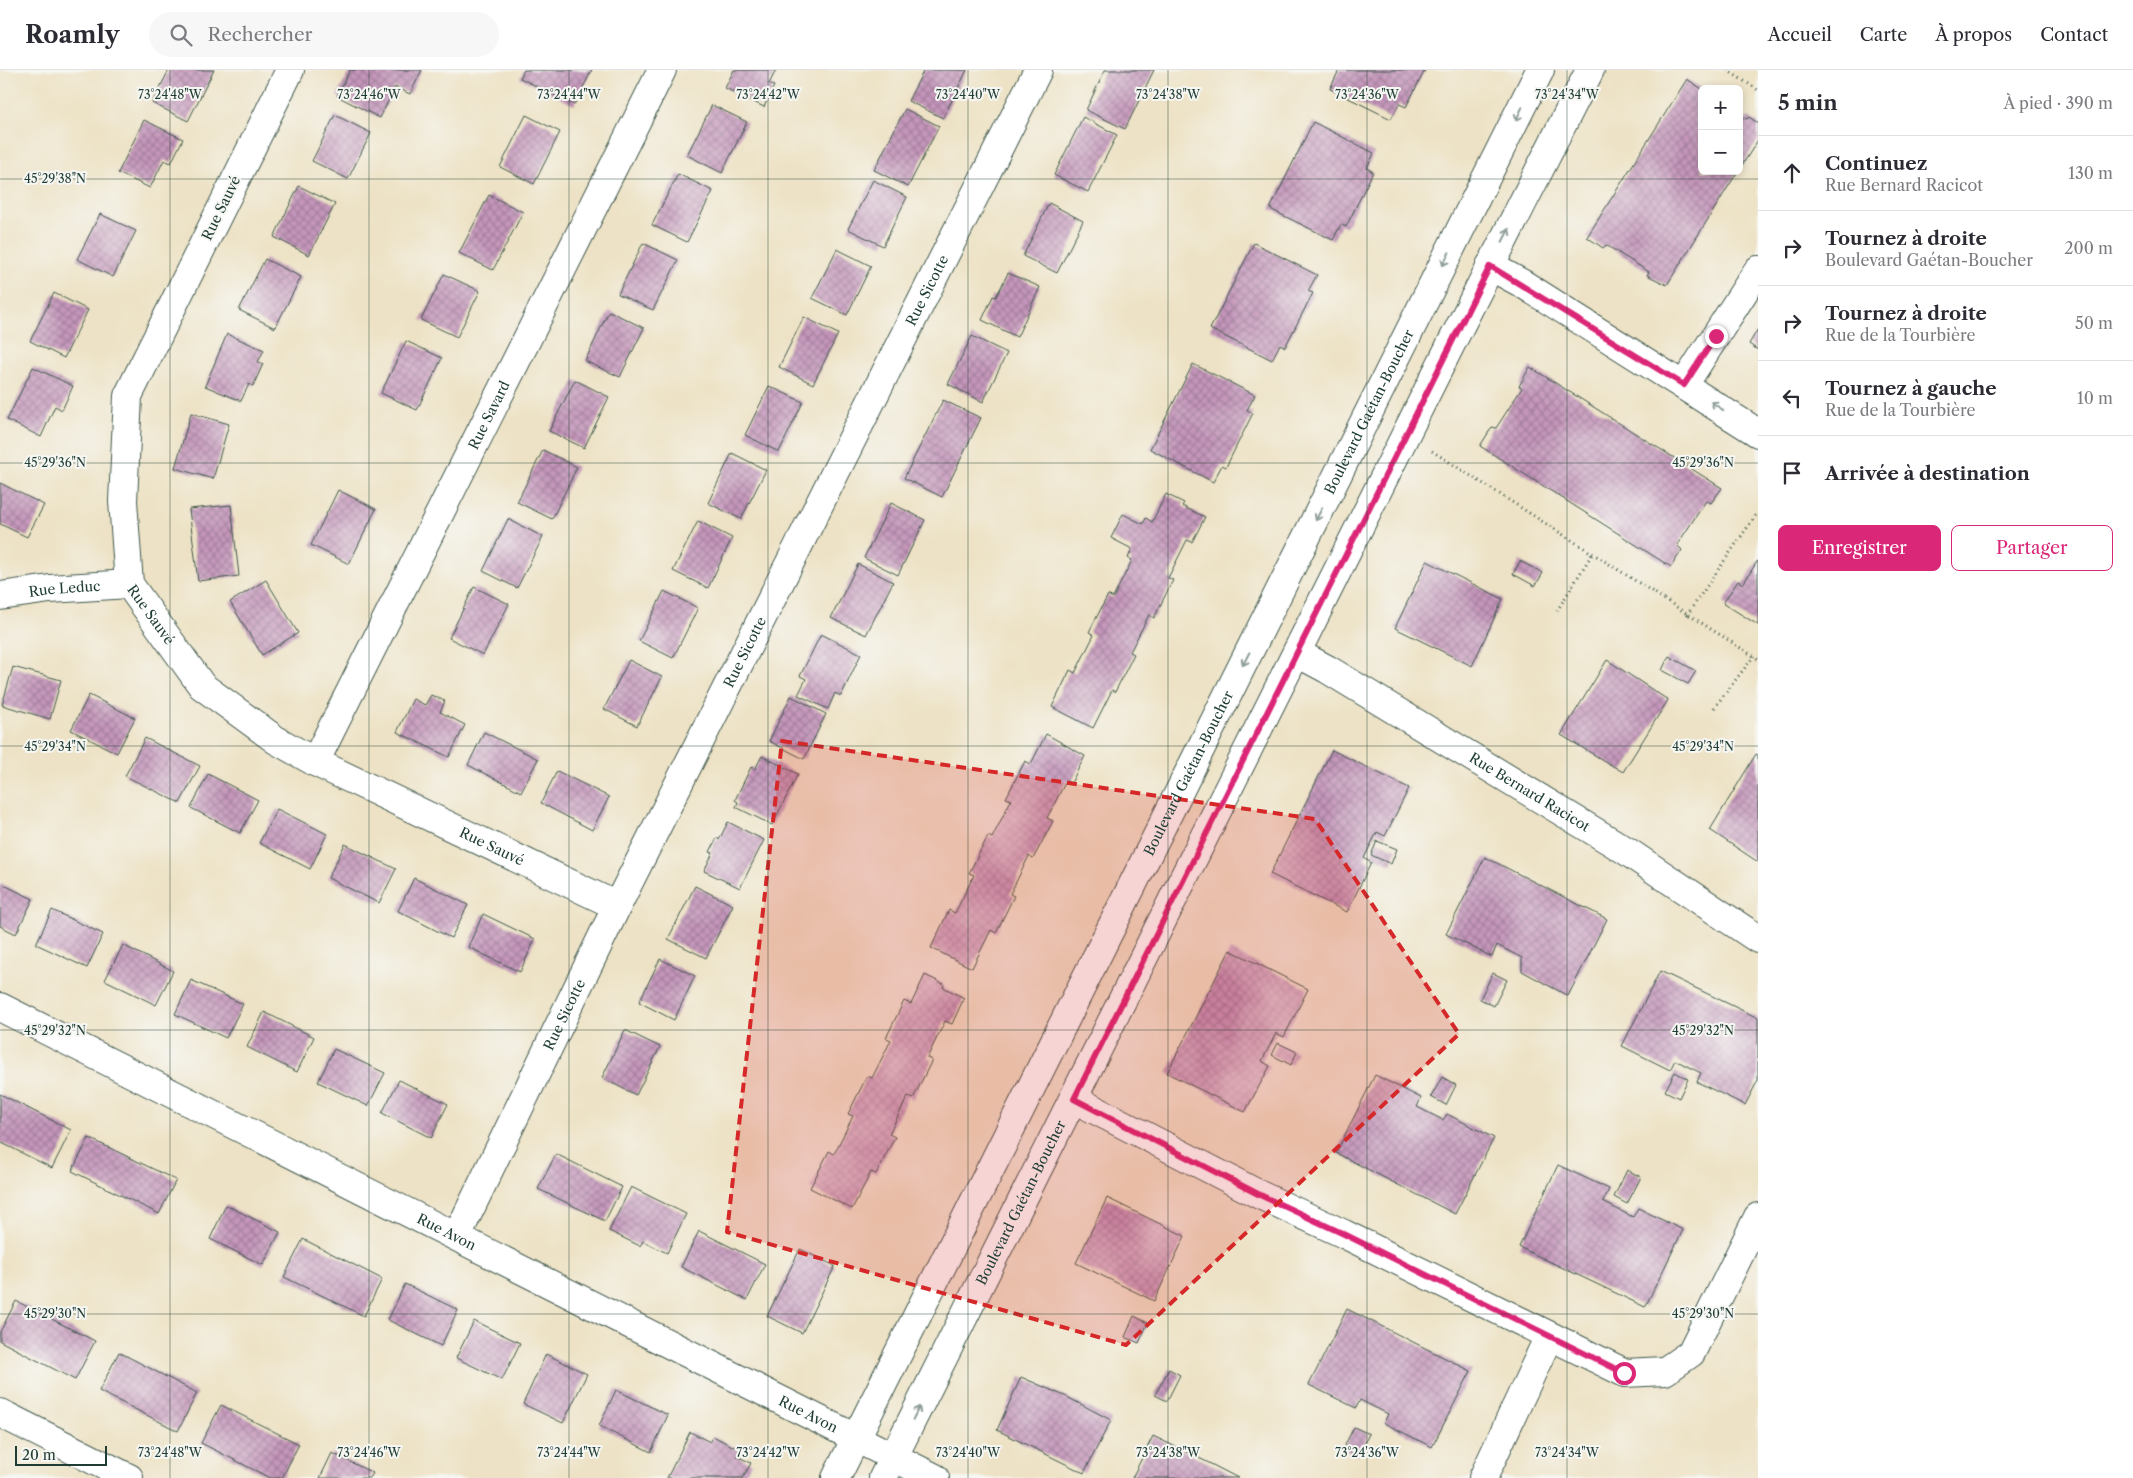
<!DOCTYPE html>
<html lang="fr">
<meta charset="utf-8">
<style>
:root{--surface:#fff;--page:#f7f7f7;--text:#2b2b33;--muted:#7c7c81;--line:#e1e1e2;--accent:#db2777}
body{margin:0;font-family:"Libre Caslon Text",serif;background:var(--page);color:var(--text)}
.controls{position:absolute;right:15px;top:15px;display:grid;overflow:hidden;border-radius:8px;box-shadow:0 2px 8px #0003}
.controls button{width:45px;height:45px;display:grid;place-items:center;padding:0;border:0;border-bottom:1px solid var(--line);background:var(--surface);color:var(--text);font:25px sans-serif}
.scale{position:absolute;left:15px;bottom:12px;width:92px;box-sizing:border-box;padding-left:5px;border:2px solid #1f3d34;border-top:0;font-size:14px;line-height:18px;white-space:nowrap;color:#1f3d34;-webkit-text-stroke:4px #f6f6f2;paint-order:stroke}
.stop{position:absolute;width:15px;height:15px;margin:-11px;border:4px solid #db2777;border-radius:50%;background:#fff}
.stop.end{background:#db2777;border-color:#fff;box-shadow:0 1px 5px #0008}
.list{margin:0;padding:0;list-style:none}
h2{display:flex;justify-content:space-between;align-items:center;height:65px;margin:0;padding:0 20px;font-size:21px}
h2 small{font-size:16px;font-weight:400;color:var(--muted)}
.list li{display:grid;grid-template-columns:32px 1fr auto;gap:15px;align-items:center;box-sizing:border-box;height:75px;padding:0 20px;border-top:1px solid var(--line)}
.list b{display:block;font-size:19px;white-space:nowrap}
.list p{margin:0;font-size:16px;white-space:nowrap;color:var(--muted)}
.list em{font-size:16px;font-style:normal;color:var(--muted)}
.actions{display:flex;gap:10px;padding:15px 20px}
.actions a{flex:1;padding:11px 0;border:1px solid var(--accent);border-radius:8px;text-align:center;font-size:18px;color:var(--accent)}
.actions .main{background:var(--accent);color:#fff}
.icon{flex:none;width:28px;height:28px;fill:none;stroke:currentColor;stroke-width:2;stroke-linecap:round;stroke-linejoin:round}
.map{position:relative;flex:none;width:1758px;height:1408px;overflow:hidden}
header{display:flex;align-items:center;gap:30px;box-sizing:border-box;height:70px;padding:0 25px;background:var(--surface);border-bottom:1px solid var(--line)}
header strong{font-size:24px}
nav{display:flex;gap:28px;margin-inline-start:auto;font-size:18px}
.search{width:350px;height:45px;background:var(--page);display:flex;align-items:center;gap:12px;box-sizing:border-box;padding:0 18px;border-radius:28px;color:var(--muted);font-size:19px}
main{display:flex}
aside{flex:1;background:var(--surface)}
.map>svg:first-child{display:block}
.building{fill:url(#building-cross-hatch)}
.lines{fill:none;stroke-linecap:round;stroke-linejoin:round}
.street-casing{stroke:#3e564a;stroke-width:30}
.secondary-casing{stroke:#3e564a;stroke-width:30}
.path{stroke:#3e564a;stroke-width:3;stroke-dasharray:1 4;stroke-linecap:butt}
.street{stroke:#fff;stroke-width:28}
.secondary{stroke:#fff;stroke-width:28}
.oneway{stroke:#8f9e9a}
.route{stroke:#db2777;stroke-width:6}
.marked{fill:#d62828;fill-opacity:0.2;stroke:#d62828;stroke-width:4;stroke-dasharray:10 6;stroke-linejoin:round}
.ticks{fill:none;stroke:#1f3d34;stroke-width:1;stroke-opacity:0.45}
.labels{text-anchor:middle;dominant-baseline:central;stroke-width:4;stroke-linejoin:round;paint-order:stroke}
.street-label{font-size:14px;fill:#1f3d34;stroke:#f6f6f2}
.ticks-label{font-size:12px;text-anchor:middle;fill:#1f3d34;stroke:#f6f6f2;stroke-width:4;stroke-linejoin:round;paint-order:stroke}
</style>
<header>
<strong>Roamly</strong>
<div class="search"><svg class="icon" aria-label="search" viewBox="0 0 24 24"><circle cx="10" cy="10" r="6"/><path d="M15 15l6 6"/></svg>Rechercher</div>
<nav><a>Accueil</a><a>Carte</a><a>À propos</a><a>Contact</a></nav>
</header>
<main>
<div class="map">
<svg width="1758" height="1408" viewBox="0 0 1758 1408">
<defs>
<pattern id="building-cross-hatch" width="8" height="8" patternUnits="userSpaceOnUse" patternTransform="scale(1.25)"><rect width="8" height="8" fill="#c596bb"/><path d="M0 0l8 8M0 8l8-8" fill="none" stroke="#9f7c99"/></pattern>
</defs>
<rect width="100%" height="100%" fill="#f6f6f2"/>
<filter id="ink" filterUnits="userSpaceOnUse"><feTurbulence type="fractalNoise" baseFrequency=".02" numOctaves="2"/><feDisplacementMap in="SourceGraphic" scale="10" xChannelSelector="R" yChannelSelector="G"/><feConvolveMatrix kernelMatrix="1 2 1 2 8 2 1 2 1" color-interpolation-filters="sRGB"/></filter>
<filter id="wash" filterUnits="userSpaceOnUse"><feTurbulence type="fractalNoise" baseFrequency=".0096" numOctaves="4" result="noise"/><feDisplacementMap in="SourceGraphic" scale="20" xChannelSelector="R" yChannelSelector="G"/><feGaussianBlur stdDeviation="1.12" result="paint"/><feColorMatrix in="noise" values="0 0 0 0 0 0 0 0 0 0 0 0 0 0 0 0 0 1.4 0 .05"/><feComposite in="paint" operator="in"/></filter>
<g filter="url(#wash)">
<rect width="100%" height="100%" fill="#ede2c5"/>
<g id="blocks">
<!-- building -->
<g class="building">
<path d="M169,0H214L188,51L152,33Z"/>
<path d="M350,0H422L410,24L395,17L380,48L337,26Z"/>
<path d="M524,0H592L574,35L520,8Z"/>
<path d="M734,0H776L769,14L774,16L764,37L725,18Z"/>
<path d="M924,0H967L943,48L908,31Z"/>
<path d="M1105,0H1154L1125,59L1086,40Z"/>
<path d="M1339,0H1425L1406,37L1399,34L1391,49L1330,19Z"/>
<path d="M1687,9L1702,19V101H1738L1667,215L1647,205L1649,202L1606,175L1603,178L1587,167Z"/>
<path d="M712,35L747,52L722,103L687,85Z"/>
<path d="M905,39L939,56L908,117L874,100Z"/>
<path d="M335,45L371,63L348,109L312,91Z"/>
<path d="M526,45L560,62L534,114L500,97Z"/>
<path d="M1739,45L1747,49L1749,47L1758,53V70L1739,100Z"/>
<path d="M1083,47L1117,65L1088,122L1054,105Z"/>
<path d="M144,50L183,69L171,93L164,90L150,118L118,103Z"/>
<path d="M1313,52L1374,83L1367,98L1373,102L1346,157L1341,154L1333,170L1270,139Z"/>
<path d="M678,104L713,121L687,172L652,155Z"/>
<path d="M873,110L907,127L883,176L848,159Z"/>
<path d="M299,116L335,134L309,185L274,167Z"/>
<path d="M489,125L523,142L493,200L459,183Z"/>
<path d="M1049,133L1083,151L1057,203L1023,186Z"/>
<path d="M100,144L136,161L113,207L77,189Z"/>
<path d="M643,173L678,190L653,240L618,224Z"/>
<path d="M1254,173L1317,205L1308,221L1313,223L1285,277L1280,274L1272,290L1210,259Z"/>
<path d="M837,179L871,196L847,245L812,228Z"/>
<path d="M265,189L301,207L275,258L239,240Z"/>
<path d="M1008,203L1040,217L1017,267L982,250L993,226L996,227Z"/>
<path d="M444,204L480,221L457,267L421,250Z"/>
<path d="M54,223L88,240L64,288L30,271Z"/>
<path d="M609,241L644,258L620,307L585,291Z"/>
<path d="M804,247L838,264L813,314L779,297Z"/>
<path d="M1758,259V280L1749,274Z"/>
<path d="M227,264L264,280L258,292L263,294L253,316L249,314L241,331L205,316Z"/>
<path d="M972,266L1007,283L983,332L948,314Z"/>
<path d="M406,271L442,288L417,340L381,323Z"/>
<path d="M1193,294L1255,325L1247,340L1253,343L1226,397L1222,395L1213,412L1150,379Z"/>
<path d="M33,297L73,316L62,340L55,336L41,367L7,350Z"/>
<path d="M1530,297L1722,418L1711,433L1706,431L1677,475L1682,480L1671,497L1480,376L1492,357L1496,358L1522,318L1519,316Z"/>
<path d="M575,310L609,327L584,378L549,361Z"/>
<path d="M769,316L803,332L779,382L745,365Z"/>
<path d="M943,330L981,348L942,427L904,408Z"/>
<path d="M191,343L229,354L213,409L175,398Z"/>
<path d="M543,380L577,397L552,449L517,432Z"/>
<path d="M732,383L766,400L741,449L708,433Z"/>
<path d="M0,413L44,435L27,467L0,454Z"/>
<path d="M338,420L376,439L349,494L311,475Z"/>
<path d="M1166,424L1184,433L1182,436L1205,447L1192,472L1187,470L1168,508L1173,510L1154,548L1149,545L1130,582L1134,584L1115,622L1112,620L1093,658L1052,637L1070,600L1075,603L1094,565L1089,562L1108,525L1113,528L1132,490L1128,488L1132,479L1111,468L1123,444L1143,454L1146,448L1152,452Z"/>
<path d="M891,433L925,450L898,505L864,488Z"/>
<path d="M231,435L239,506L198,511L189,439Z"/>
<path d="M508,449L543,467L517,518L483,501Z"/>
<path d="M698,451L732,468L708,518L673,501Z"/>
<path d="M1758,490V555L1723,533L1738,511L1743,514Z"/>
<path d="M1427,491L1503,529L1472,596L1395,558Z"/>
<path d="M1520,491L1543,503L1535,516L1513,504Z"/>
<path d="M858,494L893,512L866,565L831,548Z"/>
<path d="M266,510L298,563L262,585L230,532Z"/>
<path d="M474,517L509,534L483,585L449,568Z"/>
<path d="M664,521L698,538L673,588L639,571Z"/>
<path d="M821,564L861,584L841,626L835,623L828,639L798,625L806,609L800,606Z"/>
<path d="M1669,586L1696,601L1688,614L1662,600Z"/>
<path d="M629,590L662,607L637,656L604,639Z"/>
<path d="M1607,590L1668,630L1623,702L1561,665Z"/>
<path d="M13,597L61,610L50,649L2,635Z"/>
<path d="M89,625L135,648L117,683L71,660Z"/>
<path d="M431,625L445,631L440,642L465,655L449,687L397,662L413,629L425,635Z"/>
<path d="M791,626L826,644L804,689L769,671Z"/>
<path d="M484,662L538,689L521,722L468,695Z"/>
<path d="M1046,664L1085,686L1071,713L1066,711L1047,748L1053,751L1033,789L1029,786L1010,824L1014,826L996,863L991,860L972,898L931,878L949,840L955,843L974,805L969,803L988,766L992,768L1011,730L1006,728L1025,691L1031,694Z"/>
<path d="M145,668L200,696L180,733L125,706Z"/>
<path d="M1332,680L1409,718L1385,766L1377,762L1364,788L1371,793L1347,842L1270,804Z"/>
<path d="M1756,684L1758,685V792L1710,760Z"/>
<path d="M762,686L798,704L772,755L736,737L738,732L735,730L751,697L755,699Z"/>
<path d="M557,701L609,727L592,760L541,733Z"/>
<path d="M208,704L258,730L240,763L191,738Z"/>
<path d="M277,739L327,764L310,799L259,773Z"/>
<path d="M728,752L764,770L740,818L704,801L713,783L710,782L717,768L719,770Z"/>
<path d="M1377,771L1397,779L1391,794L1371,785Z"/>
<path d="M345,774L396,799L379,833L328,808Z"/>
<path d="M1485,787L1607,849L1568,926L1522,901V888L1497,875L1492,887L1446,864Z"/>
<path d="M414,808L468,835L451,868L398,841Z"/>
<path d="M0,813L33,829L16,864L0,856Z"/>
<path d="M695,816L733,835L706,888L668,869Z"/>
<path d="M52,840L103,864L87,898L36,874Z"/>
<path d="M483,844L535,869L520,902L468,877Z"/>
<path d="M123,875L173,901L156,935L105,910Z"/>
<path d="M1230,880L1308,919L1284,967L1276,963L1262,991L1270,996L1245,1042L1167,1003Z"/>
<path d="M660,889L695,906L674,950L639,932Z"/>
<path d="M1660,901L1758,948V1010L1745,1035L1697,1012L1701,1003L1675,990L1670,1000L1622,976Z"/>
<path d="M1493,903L1507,910L1494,936L1480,929Z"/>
<path d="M925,905L944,914L943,917L964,928L952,954L945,951L927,988L932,990L913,1029L908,1026L889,1064L895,1067L876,1104L871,1102L852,1139L810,1118L829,1081L834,1084L853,1046L848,1044L867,1006L872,1008L891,970L886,968L904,931L911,934Z"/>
<path d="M191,910L243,934L226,968L175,944Z"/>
<path d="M264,942L314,967L297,1002L247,977Z"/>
<path d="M625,960L660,977L636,1025L602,1008Z"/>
<path d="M1278,973L1297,982L1291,995L1272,985Z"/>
<path d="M334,979L385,1003L368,1036L318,1012Z"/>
<path d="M1675,1002L1688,1009L1679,1028L1665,1021Z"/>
<path d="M1375,1005L1421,1028L1417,1037L1443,1050L1447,1044L1494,1068L1455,1144L1336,1083Z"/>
<path d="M1442,1007L1456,1015L1446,1035L1431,1027Z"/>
<path d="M399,1010L448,1034L431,1068L382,1043Z"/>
<path d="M0,1024L71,1060L52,1098L0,1072Z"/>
<path d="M89,1068L176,1110L159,1144L72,1101Z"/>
<path d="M556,1084L622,1117L605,1151L538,1119Z"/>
<path d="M1558,1095L1609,1119L1603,1132L1633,1147L1638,1138L1683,1160L1645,1237L1519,1177Z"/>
<path d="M1627,1100L1641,1107L1627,1134L1614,1127Z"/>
<path d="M631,1117L686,1144L667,1183L643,1171L640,1176L609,1161Z"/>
<path d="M1107,1128L1185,1166L1154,1231L1076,1193Z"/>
<path d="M226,1135L280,1162L263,1195L210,1169Z"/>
<path d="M699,1161L765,1194L747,1230L681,1197Z"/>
<path d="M303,1169L382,1209L364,1246L284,1207Z"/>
<path d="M800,1179L835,1196L802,1263L767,1246Z"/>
<path d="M405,1214L458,1240L441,1276L388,1250Z"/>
<path d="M16,1231L95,1271L75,1310L0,1271V1262Z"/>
<path d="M1347,1239L1471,1301L1432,1377L1384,1353L1388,1344L1360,1330L1356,1338L1309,1315Z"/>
<path d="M1134,1246L1148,1253L1139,1273L1125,1267Z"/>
<path d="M474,1251L520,1273L502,1310L456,1288Z"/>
<path d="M119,1282L197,1323L178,1361L99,1321Z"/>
<path d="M546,1284L587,1304L563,1353L523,1334Z"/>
<path d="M1169,1299L1180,1305L1167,1331L1155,1325Z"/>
<path d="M1021,1307L1067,1327L1111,1350L1084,1403L997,1360Z"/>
<path d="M616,1320L668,1345L651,1382L599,1356Z"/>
<path d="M221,1335L299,1374L282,1408H270L201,1373Z"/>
<path d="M1354,1357L1369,1364L1358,1386L1343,1379Z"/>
<path d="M690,1362L710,1372L713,1366L740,1380L737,1386L751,1393L743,1408H667Z"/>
<path d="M1153,1366L1205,1391L1238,1408H1132Z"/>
<path d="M332,1383L373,1403L370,1408H320Z"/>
</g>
</g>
</g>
<g filter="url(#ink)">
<use href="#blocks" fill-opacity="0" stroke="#3e564a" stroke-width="1"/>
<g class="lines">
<!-- street casing -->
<g class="street-casing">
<g id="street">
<path id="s1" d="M290,0L128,326L123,431L129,514L202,616L276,670L315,692L617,836"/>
<path d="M1490,196L1523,214L1758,363"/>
<path d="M1684,315L1758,200"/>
<path id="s2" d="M0,526L50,519L129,514"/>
<path id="s3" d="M1297,583L1327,599L1625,780L1758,869"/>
<path id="s4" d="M315,692L662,0"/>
<path id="s5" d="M0,937L935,1408"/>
<path d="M1074,1029L1260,1125L1344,1164L1625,1303L1665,1301L1691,1283L1758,1147"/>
<path id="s6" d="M457,1166L617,836L1038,0"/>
<path d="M0,1343L129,1408"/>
<path d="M1483,1408L1549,1266"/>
</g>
</g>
<!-- secondary casing -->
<g class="secondary-casing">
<g id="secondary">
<path id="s7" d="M836,1408L1540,0"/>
<path id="s8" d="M883,1408L1450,276L1590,0"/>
</g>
</g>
<!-- path -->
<g class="path">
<path d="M1727,0L1758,20"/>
<path d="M1432,381L1758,589"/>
<path d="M1557,541L1592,484"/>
<path d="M1687,545L1758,442"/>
<path d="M1714,638L1754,586"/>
</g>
<!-- street -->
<use href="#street" class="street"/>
<!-- secondary -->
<use href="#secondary" class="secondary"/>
</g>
<!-- one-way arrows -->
<defs><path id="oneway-shaft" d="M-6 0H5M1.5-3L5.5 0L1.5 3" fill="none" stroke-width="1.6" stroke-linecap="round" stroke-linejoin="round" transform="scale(1.25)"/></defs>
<g class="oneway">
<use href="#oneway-shaft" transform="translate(1519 44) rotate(116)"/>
<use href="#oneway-shaft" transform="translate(1506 165) rotate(-63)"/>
<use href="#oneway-shaft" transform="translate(1446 189) rotate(117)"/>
<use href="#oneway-shaft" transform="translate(1717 336) rotate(-147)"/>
<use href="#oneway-shaft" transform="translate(1319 444) rotate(117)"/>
<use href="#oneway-shaft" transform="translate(1246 589) rotate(117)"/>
<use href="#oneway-shaft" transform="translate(916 1343) rotate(-63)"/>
</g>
</g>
<g class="lines" filter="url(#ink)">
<!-- route -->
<path class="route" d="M1624,1303L1344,1164L1260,1125L1074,1029L1490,196L1684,315L1716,266"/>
</g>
<!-- marked area -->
<path class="marked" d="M782,671L1315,749L1459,964L1126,1275L727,1162Z"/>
<!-- ticks -->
<path class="ticks" d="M170,0V1408M369,0V1408M569,0V1408M768,0V1408M968,0V1408M1168,0V1408M1367,0V1408M1567,0V1408M0,109H1758M0,393H1758M0,676H1758M0,960H1758M0,1244H1758"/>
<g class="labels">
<!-- street labels -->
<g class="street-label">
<text transform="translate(221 138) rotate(-64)">Rue Sauvé</text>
<text stroke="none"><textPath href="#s6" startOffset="1056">Rue Sicotte</textPath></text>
<text stroke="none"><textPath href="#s7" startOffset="1192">Boulevard Gaétan-Boucher</textPath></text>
<text stroke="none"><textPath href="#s4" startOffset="388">Rue Savard</textPath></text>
<text stroke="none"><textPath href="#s2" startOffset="65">Rue Leduc</textPath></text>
<text stroke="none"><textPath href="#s1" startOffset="590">Rue Sauvé</textPath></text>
<text stroke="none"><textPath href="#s6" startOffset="651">Rue Sicotte</textPath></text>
<text stroke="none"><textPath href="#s7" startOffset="788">Boulevard Gaétan-Boucher</textPath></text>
<text stroke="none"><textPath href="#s3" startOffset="271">Rue Bernard Racicot</textPath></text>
<text stroke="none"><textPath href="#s1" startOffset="1010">Rue Sauvé</textPath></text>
<text stroke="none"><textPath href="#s6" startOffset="246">Rue Sicotte</textPath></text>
<text stroke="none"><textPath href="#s8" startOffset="308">Boulevard Gaétan-Boucher</textPath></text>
<text stroke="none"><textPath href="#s5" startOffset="500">Rue Avon</textPath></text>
<text stroke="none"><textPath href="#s5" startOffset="905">Rue Avon</textPath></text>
</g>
</g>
<g class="ticks-label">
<text x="170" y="29">73°24'48"W</text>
<text x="369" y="29">73°24'46"W</text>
<text x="569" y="29">73°24'44"W</text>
<text x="768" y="29">73°24'42"W</text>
<text x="968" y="29">73°24'40"W</text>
<text x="1168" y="29">73°24'38"W</text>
<text x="1367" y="29">73°24'36"W</text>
<text x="1567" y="29">73°24'34"W</text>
<text x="55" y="113">45°29'38"N</text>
<text x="55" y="397">45°29'36"N</text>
<text x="1703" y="397">45°29'36"N</text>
<text x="55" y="681">45°29'34"N</text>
<text x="1703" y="681">45°29'34"N</text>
<text x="55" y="965">45°29'32"N</text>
<text x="1703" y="965">45°29'32"N</text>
<text x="55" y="1248">45°29'30"N</text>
<text x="1703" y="1248">45°29'30"N</text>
<text x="170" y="1387">73°24'48"W</text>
<text x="369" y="1387">73°24'46"W</text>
<text x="569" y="1387">73°24'44"W</text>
<text x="768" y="1387">73°24'42"W</text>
<text x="968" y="1387">73°24'40"W</text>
<text x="1168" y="1387">73°24'38"W</text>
<text x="1367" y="1387">73°24'36"W</text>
<text x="1567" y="1387">73°24'34"W</text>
</g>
</svg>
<div class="controls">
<button>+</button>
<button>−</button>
</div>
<div class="scale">20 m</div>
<div class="stop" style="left:1624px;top:1303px"></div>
<div class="stop end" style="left:1716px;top:266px"></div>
</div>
<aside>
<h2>5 min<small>À pied · 390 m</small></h2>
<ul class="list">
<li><svg class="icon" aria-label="ahead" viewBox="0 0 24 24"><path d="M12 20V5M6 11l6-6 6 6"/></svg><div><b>Continuez</b><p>Rue Bernard Racicot</p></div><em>130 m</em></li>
<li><svg class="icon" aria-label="right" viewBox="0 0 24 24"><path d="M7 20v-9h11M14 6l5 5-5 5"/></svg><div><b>Tournez à droite</b><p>Boulevard Gaétan-Boucher</p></div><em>200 m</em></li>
<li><svg class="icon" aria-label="right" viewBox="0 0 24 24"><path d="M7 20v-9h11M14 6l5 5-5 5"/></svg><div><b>Tournez à droite</b><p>Rue de la Tourbière</p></div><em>50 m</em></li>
<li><svg class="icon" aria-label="left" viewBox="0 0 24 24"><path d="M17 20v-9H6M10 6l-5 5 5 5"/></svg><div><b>Tournez à gauche</b><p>Rue de la Tourbière</p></div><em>10 m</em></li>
<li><svg class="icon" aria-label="arrive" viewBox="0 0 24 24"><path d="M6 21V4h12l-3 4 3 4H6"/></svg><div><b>Arrivée à destination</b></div></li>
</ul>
<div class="actions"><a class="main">Enregistrer</a><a>Partager</a></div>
</aside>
</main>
